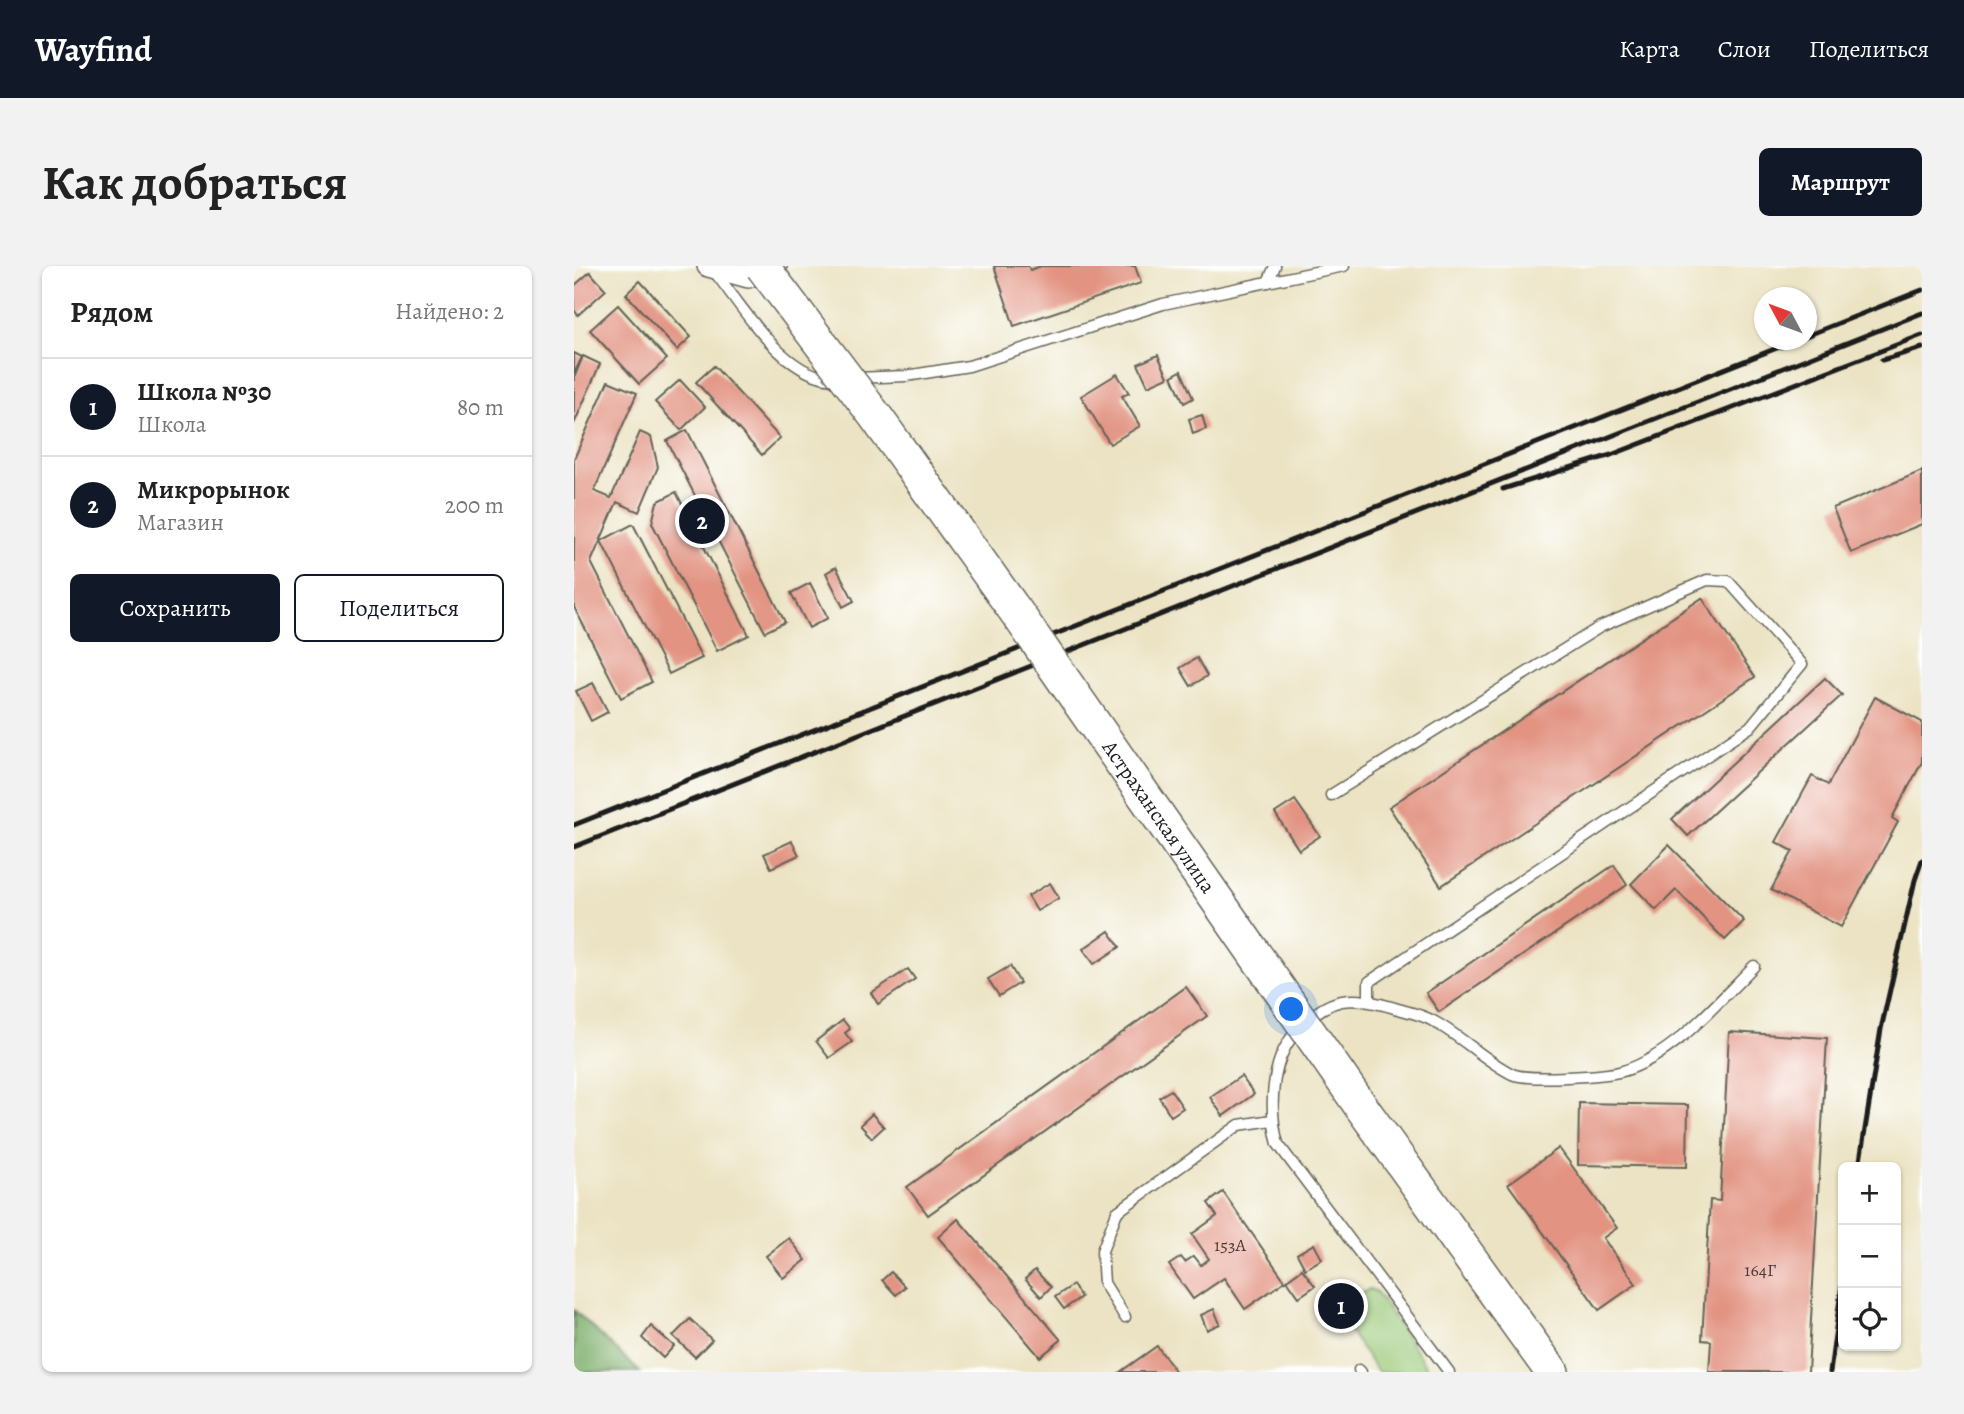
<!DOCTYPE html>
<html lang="ru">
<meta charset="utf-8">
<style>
:root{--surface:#fff;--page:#f2f2f2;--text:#222;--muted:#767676;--line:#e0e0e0;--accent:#111827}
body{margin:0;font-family:Alegreya,serif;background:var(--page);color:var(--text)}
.controls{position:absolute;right:21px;bottom:21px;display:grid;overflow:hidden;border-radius:10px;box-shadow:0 2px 5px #0004}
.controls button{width:63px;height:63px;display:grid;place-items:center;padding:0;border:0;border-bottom:2px solid var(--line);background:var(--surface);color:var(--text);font:35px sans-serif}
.compass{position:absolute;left:1180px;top:21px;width:63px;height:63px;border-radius:50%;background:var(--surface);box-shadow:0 2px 5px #0004;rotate:311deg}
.you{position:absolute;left:718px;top:744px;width:24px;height:24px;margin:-18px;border:5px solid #fff;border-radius:50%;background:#1a73e8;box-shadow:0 0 0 10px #1a73e833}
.badge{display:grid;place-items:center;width:46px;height:46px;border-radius:50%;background:var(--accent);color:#fff;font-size:23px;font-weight:700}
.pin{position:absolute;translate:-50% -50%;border:4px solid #fff;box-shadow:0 2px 7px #0006}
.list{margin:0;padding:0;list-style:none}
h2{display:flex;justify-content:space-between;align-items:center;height:91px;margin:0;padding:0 28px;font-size:30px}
h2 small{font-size:23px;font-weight:400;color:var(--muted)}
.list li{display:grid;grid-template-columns:46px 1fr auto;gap:21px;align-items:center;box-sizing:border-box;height:98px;padding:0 28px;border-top:2px solid var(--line)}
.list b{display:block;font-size:26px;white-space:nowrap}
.list p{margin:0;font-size:23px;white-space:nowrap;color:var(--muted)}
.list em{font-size:23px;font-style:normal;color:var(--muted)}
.actions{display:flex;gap:14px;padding:21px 28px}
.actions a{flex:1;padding:16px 0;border:2px solid var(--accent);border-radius:10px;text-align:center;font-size:24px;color:var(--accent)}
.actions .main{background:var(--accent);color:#fff}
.icon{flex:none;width:38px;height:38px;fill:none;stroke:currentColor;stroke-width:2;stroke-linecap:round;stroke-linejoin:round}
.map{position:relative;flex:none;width:1348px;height:1106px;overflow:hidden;border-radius:10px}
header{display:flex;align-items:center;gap:42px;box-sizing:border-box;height:98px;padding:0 35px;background:var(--accent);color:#fff}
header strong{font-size:33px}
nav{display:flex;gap:38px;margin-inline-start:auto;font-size:24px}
.intro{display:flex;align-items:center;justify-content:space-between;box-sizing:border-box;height:168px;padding:0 42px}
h1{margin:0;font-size:49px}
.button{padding:18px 32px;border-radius:10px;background:var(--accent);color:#fff;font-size:24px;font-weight:700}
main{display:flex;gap:42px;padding:0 42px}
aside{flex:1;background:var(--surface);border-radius:10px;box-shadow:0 2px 5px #0004}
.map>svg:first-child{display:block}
.green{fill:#99c876;stroke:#5a7249;stroke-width:2}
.forest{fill:#7aac67;stroke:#4b6442;stroke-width:2}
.building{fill:#e29381}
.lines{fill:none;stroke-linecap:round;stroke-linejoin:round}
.service-casing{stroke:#646256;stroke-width:13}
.minor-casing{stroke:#646256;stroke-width:24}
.primary-casing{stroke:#646256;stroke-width:36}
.service{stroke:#fff;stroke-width:10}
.minor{stroke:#fff;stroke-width:21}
.primary{stroke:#fff;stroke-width:33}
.rail{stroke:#1c1c1c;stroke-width:5}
.primary-bridge-casing{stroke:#646256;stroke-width:36;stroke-linecap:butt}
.primary-bridge{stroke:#fff;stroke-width:33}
.labels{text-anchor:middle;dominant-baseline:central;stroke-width:7;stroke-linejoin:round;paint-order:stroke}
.number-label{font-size:18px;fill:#4e3a35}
.street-label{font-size:21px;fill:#1c1c1c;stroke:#fff}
</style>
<header>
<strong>Wayfind</strong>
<nav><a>Карта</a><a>Слои</a><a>Поделиться</a></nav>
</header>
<div class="intro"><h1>Как добраться</h1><a class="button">Маршрут</a></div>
<main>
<aside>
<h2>Рядом<small>Найдено: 2</small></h2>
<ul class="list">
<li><span class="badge">1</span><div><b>Школа №30</b><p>Школа</p></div><em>80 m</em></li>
<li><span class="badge">2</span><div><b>Микрорынок</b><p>Магазин</p></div><em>200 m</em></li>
</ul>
<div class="actions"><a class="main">Сохранить</a><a>Поделиться</a></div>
</aside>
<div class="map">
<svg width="1348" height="1106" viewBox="0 0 1348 1106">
<rect width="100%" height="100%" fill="#fff"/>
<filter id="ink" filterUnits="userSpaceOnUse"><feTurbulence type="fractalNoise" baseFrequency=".0143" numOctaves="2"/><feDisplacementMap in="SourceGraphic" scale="14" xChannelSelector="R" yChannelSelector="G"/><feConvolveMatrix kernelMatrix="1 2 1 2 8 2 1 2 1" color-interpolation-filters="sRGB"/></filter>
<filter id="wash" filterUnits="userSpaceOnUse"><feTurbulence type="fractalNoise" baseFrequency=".00686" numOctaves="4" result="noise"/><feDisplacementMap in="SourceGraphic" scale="28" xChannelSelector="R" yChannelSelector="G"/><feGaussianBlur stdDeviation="1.57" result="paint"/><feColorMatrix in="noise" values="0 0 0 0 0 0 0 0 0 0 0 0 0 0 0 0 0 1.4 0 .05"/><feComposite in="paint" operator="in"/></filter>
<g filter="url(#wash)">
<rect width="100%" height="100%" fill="#ebe3c3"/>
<!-- green -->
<path class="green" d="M795,1023L802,1025L856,1106H804L761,1045Z"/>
<!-- forest -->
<path class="forest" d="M0,1044L66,1106H0Z"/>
<g id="blocks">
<!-- building -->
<g class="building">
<path d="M420,0H454L456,4L467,0H561L567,17L440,60Z"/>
<path d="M16,6L32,24L4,49L0,44V20Z"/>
<path d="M66,15L117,71L103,84L52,28Z"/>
<path d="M44,39L93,93L65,118L16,64Z"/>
<path d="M0,87L8,91L0,108Z"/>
<path d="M584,89L594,111L574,120L564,98Z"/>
<path d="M9,90L26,98L0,158V112Z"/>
<path d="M140,100L206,172L188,189L122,116Z"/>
<path d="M607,105L619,132L610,137L598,110Z"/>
<path d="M543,108L555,127L548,130L566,160L536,178L507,130Z"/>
<path d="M106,114L131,141L107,164L81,136Z"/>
<path d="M34,115L63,127L20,225L37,232L66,166L77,171L84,201L65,246L43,236L17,296L78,416L47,432L0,341V193Z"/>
<path d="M628,149L632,163L619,168L615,153Z"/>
<path d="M113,164L211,356L191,366L93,175Z"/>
<path d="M1348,205V258L1277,287L1259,242Z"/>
<path d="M102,226L175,369L143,385L78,257L83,236Z"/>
<path d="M59,258L128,392L95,408L27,275Z"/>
<path d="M262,301L280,335L269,341L252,307Z"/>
<path d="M236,317L254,352L235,362L217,327Z"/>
<path d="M1128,332L1181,411L867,620L815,541Z"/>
<path d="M623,392L633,410L617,420L606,402Z"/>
<path d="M1251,412L1268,429L1114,570L1098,553Z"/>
<path d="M19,417L34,446L17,455L2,425Z"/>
<path d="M1301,431L1348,456V496L1318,552L1324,556L1267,661L1197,624L1219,585L1202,576L1238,510L1254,519Z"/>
<path d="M721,534L746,570L725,584L701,547Z"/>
<path d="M218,575L225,589L197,602L190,588Z"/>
<path d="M1095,579L1170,655L1151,674L1102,624L1082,644L1057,618Z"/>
<path d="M1040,599L1053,619L865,746L852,727Z"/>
<path d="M476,617L485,632L463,645L454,630Z"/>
<path d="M535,665L546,681L520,698L509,683Z"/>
<path d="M436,700L446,717L425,730L414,713Z"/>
<path d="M334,703L341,713L304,738L297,727Z"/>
<path d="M612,721L633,750L354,949L333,921Z"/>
<path d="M269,754L276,763L271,767L278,776L255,792L242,775Z"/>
<path d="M1155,766L1253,772L1234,1106H1135L1137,1075L1128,1074L1136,934L1146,935Z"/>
<path d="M667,810L680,828L649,850L636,831Z"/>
<path d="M597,824L609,842L597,850L585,831Z"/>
<path d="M1005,837L1114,839L1113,901L1004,899Z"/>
<path d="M298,848L310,861L298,872L286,859Z"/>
<path d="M985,882L1043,962L1029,972L1062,1018L1025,1044L934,918Z"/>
<path d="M649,926L711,1015L671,1043L650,1012L619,1033L595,999L607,991L611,996L620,990L627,999L635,993L618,968L643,950L634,937Z"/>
<path d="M384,953L487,1074L466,1091L364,971Z"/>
<path d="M215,972L232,994L209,1012L192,990Z"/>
<path d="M740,978L748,993L731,1003L723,988Z"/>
<path d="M728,1003L741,1020L725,1031L713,1014Z"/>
<path d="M461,1004L477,1021L467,1031L451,1013Z"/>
<path d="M317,1006L331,1021L322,1029L308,1014Z"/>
<path d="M499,1019L507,1031L490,1043L481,1031Z"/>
<path d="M640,1043L646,1058L633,1064L627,1049Z"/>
<path d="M116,1053L138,1074L121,1091L99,1070Z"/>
<path d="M77,1060L100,1080L89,1092L68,1072Z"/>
<path d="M583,1080L602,1106H546Z"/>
</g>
</g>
</g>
<g filter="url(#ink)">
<use href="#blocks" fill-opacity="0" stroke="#646256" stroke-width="2"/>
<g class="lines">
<!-- service casing -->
<g class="service-casing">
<g id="service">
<path d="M139,4C170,42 211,115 265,113"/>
<path d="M694,16L701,0"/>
<path d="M281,112L332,110L395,100L589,38L770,0"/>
<path d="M757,529L1026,361L1133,314L1154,315L1228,398L1176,461L795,716V734"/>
<path d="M551,1051L530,1017L528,985L543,946L665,859L698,854"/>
<path d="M785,1104L787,1106"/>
<path d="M875,1106L704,878C695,844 696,796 721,767C754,729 777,728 824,743C835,746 849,749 859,755C887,770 910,794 938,808C953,815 1032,810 1049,805C1099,790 1144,736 1180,700"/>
</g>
</g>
<!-- minor casing -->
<g class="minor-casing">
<path id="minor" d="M134,0L174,11L202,1"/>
</g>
<!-- primary casing -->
<g class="primary-casing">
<path id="primary" d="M786,839L978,1106"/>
</g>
<!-- service -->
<use href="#service" class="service"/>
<!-- minor -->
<use href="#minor" class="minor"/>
<!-- primary -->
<use href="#primary" class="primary"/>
<!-- rail -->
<g class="rail">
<path d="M1232,70L1348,24"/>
<path d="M1308,94L1348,82"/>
<path d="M929,223L1037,189L1348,69"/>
<path d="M0,559L1223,74"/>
<path d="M0,581L1348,47"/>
<path d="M1285,901L1307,763L1341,614L1348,594"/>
<path d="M1256,1106L1269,1011"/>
</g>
<!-- primary-bridge casing -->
<g class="primary-bridge-casing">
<g id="primary-bridge">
<path id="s1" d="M188,0L302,151L445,350L786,839"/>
</g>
</g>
<!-- primary-bridge -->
<use href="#primary-bridge" class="primary-bridge"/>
</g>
</g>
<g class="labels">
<!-- number labels -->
<g class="number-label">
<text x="656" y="979">153А</text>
<text x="1186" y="1004">164Г</text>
</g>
<!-- street labels -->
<g class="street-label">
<text stroke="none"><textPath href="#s1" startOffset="679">Астраханская улица</textPath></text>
</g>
</g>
</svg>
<div class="controls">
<button>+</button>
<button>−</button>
<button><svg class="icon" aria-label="locate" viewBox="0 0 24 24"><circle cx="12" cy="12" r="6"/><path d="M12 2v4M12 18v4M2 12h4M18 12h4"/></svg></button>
</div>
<svg class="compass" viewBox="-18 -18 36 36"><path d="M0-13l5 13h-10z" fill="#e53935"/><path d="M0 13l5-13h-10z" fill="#767676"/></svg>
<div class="you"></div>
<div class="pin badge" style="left:767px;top:1040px">1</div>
<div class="pin badge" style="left:128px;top:255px">2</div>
</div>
</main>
